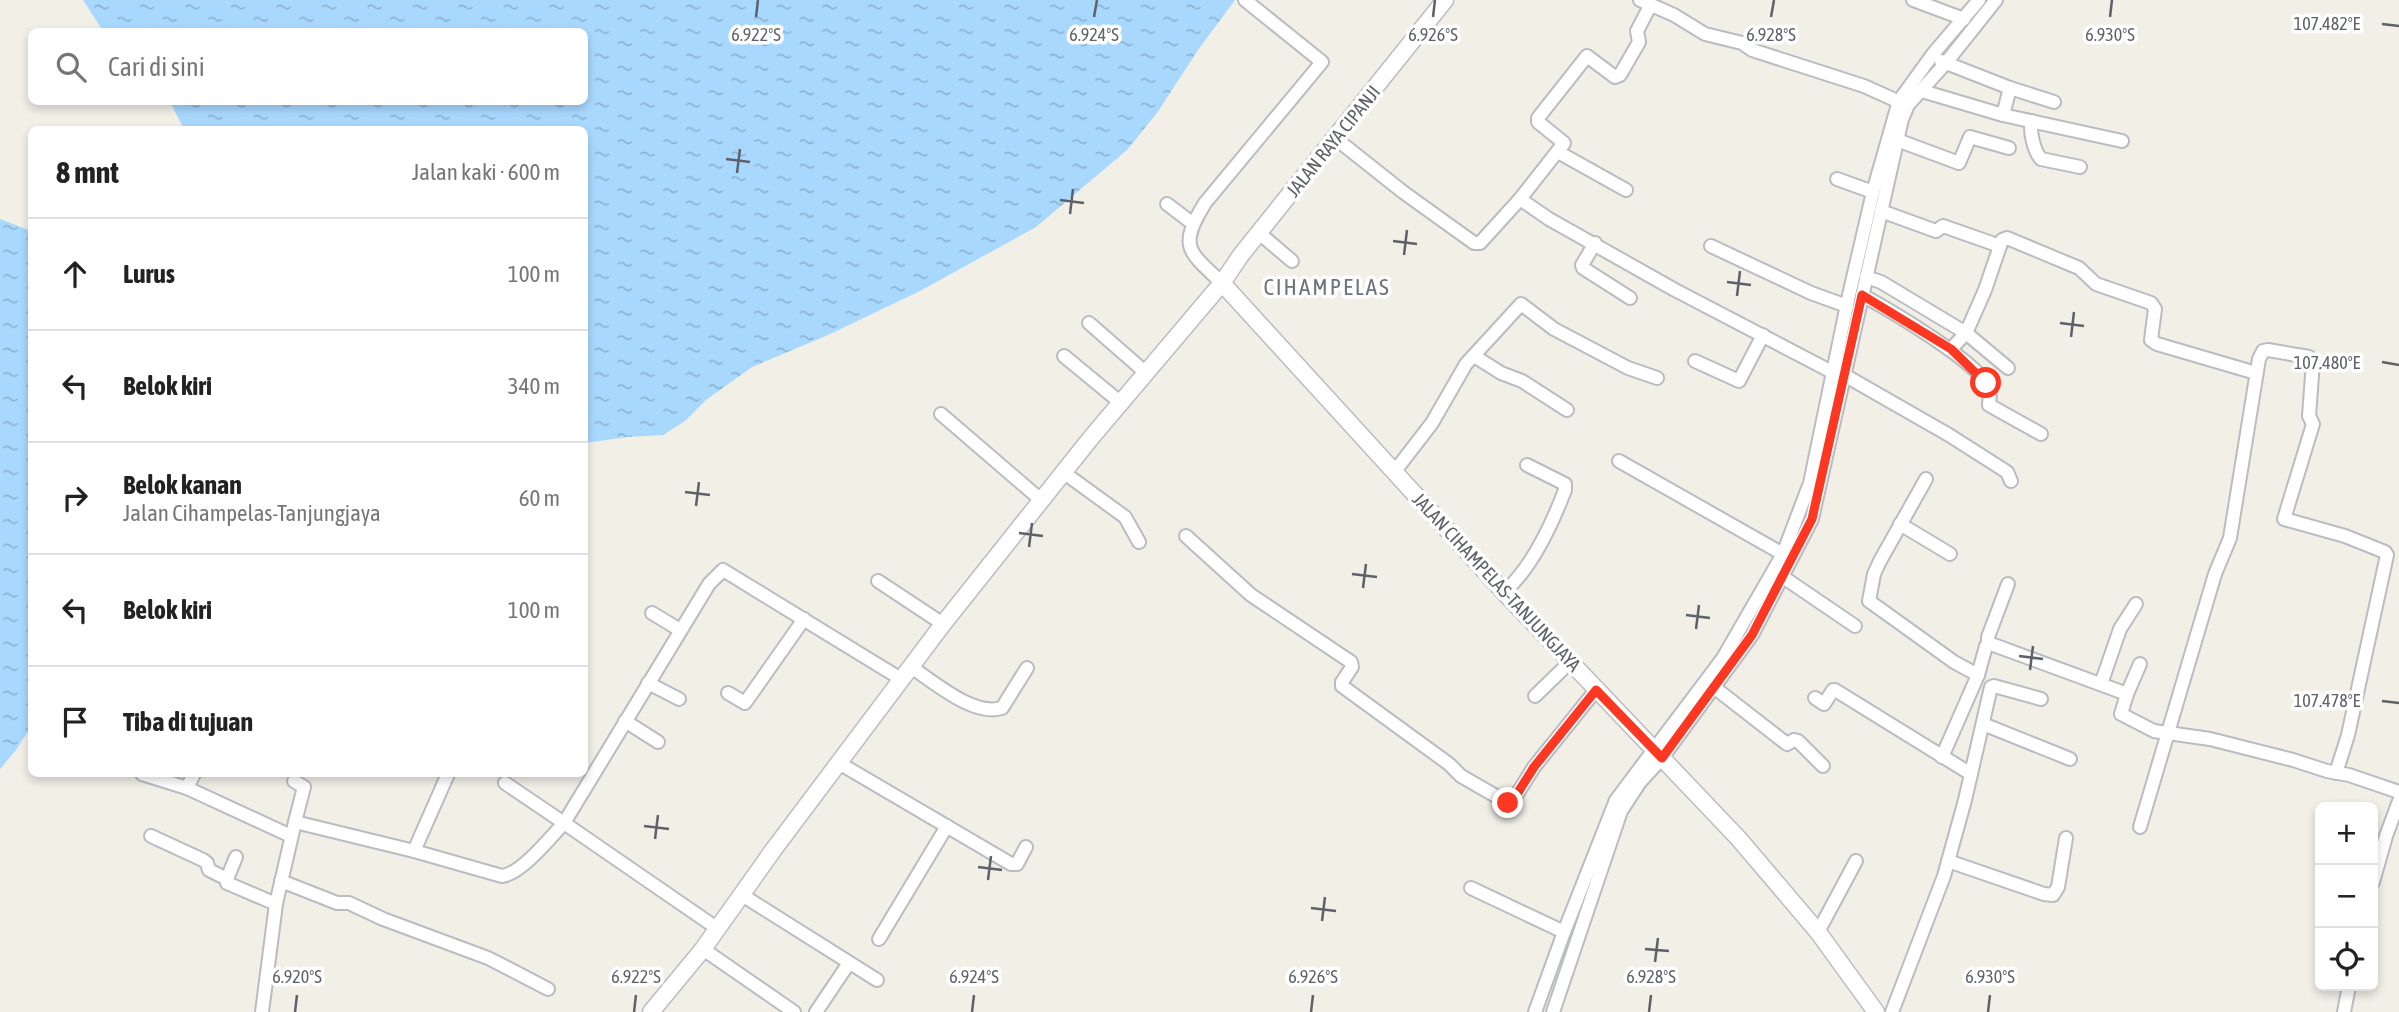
<!DOCTYPE html>
<html lang="id">
<meta charset="utf-8">
<style>
:root{--surface:#fff;--page:#f6f6f6;--text:#222;--muted:#767676;--line:#e0e0e0}
body{margin:0;font-family:"Asap Condensed",sans-serif;background:var(--page);color:var(--text)}
.controls{position:absolute;right:21px;bottom:21px;display:grid;overflow:hidden;border-radius:10px;box-shadow:0 4px 10px #0003}
.controls button{width:63px;height:63px;display:grid;place-items:center;padding:0;border:0;border-bottom:2px solid var(--line);background:var(--surface);color:var(--text);font:35px sans-serif}
.stop{position:absolute;width:21px;height:21px;margin:-16px;border:5px solid #fc3822;border-radius:50%;background:#fff}
.stop.end{background:#fc3822;border-color:#fff;box-shadow:0 2px 7px #0008}
.list{margin:0;padding:0;list-style:none}
h2{display:flex;justify-content:space-between;align-items:center;height:91px;margin:0;padding:0 28px;font-size:30px}
h2 small{font-size:23px;font-weight:400;color:var(--muted)}
.list li{display:grid;grid-template-columns:46px 1fr auto;gap:21px;align-items:center;box-sizing:border-box;height:112px;padding:0 28px;border-top:2px solid var(--line)}
.list b{display:block;font-size:26px;white-space:nowrap}
.list p{margin:0;font-size:23px;white-space:nowrap;color:var(--muted)}
.list em{font-size:23px;font-style:normal;color:var(--muted)}
.icon{flex:none;width:38px;height:38px;fill:none;stroke:currentColor;stroke-width:2;stroke-linecap:round;stroke-linejoin:round}
.map{position:relative;flex:none;width:2399px;height:1012px;overflow:hidden}
.search{position:absolute;background:var(--surface);box-shadow:0 4px 10px #0003;left:28px;top:28px;width:560px;height:77px;display:flex;align-items:center;gap:18px;box-sizing:border-box;padding:0 24px;border-radius:10px;color:var(--muted);font-size:26px}
.panel{position:absolute;background:var(--surface);box-shadow:0 4px 10px #0003;left:28px;top:126px;width:560px;height:651px;border-radius:10px}
.map>svg:first-child{display:block}
.water{fill:url(#water-ripples)}
.lines{fill:none;stroke-linecap:round;stroke-linejoin:round}
.street-casing{stroke:#b9bcc1;stroke-width:16}
.secondary-casing{stroke:#babdc3;stroke-width:19}
.street{stroke:#fff;stroke-width:12}
.secondary{stroke:#fff;stroke-width:16}
.route{stroke:#fc3822;stroke-width:9}
.ticks{fill:none;stroke:#5e6268;stroke-width:2.5}
.labels{text-anchor:middle;dominant-baseline:central;stroke-width:7;stroke-linejoin:round;paint-order:stroke}
.street-label{font-size:19px;fill:#5e6268;stroke:#fff}
.quarter-label{font-size:23px;letter-spacing:2px;fill:#6e747a;stroke:#fff}
.ticks-label{font-size:18px;text-anchor:middle;fill:#5e6268;stroke:#fff;stroke-width:7;stroke-linejoin:round;paint-order:stroke}
</style>
<div class="map">
<svg width="2399" height="1012" viewBox="0 0 2399 1012">
<defs>
<pattern id="water-ripples" width="26" height="14" patternUnits="userSpaceOnUse" patternTransform="scale(1.75)"><rect width="26" height="14" fill="#a9d8ff"/><path d="M2 4q2-2 4 0t4 0M15 11q2-2 4 0t4 0" fill="none" stroke="#8db3d2"/></pattern>
</defs>
<rect width="100%" height="100%" fill="#f1efe6"/>
<!-- water -->
<g class="water">
<path d="M83,0H1235L1198,50L1157,113L1127,150L1036,227L920,291L828,335L752,367L706,400L685,421L663,435L627,437L585,443L584,130L184,129L170,102H584V32L103,31Z"/>
<path d="M0,219L31,231L32,725L16,750L0,769Z"/>
</g>
<g class="lines">
<!-- street casing -->
<g class="street-casing">
<g id="street">
<path d="M1640,0L1674,15L1705,34L1742,43L1752,50L1864,86L1904,104"/>
<path d="M1913,0L1964,19"/>
<path d="M1941,61L2010,88L2054,102"/>
<path d="M1922,91L2003,115L2122,141"/>
<path d="M2003,115L2010,88"/>
<path d="M2032,121C2029,131 2034,151 2041,159L2080,167"/>
<path d="M1335,138L1403,192L1474,243H1480L1520,199L1564,143L1538,122V118L1587,56L1615,77L1620,75L1639,42L1637,31L1650,6"/>
<path d="M1897,140L1959,163L1970,137L2009,148"/>
<path d="M1558,152L1626,190"/>
<path d="M1837,179L1873,192"/>
<path d="M1520,199L1549,219L1675,290L1832,372"/>
<path d="M1167,204L1192,223"/>
<path d="M1881,211L1936,231L1943,226L2000,246"/>
<path d="M1259,233L1292,261"/>
<path d="M1595,243L1582,265L1583,268L1630,298"/>
<path d="M1711,246L1811,293L1847,306"/>
<path d="M1866,277L1881,282L1966,333L1985,290L2002,240L2007,238L2079,268L2096,284L2151,303L2155,309L2151,340L2157,344L2256,373"/>
<path d="M1222,283C1188,251 1178,247 1205,203L1322,62L1245,0"/>
<path d="M1862,295C1886,308 1984,365 1989,389C1991,394 1989,400 1989,405L2041,434"/>
<path d="M1089,323L1145,372"/>
<path d="M1951,349L1966,333L2008,368"/>
<path d="M1064,356L1121,403"/>
<path d="M1474,356L1501,373L1522,381L1567,410"/>
<path d="M1695,361L1739,381L1763,335"/>
<path d="M1839,372L1949,435L2007,472L2011,481"/>
<path d="M941,414L1041,500"/>
<path d="M1619,461L1783,554"/>
<path d="M1395,471L1432,423L1466,364L1521,304L1554,329L1628,368L1657,378"/>
<path d="M1063,472L1125,517L1139,542"/>
<path d="M1926,479L1880,561L1874,574L1869,601L1954,662L1978,675L1986,646L1991,644L2127,694L2121,714L2154,731L2210,739L2293,760L2327,771L2349,775L2399,792"/>
<path d="M1900,524L1950,554"/>
<path d="M1186,536L1251,595L1351,662L1352,667L1342,682V686L1449,764L1461,776L1508,803L1512,802L1534,767L1596,690"/>
<path d="M1783,577L1855,626"/>
<path d="M878,581L943,624"/>
<path d="M1504,592C1532,568 1552,524 1565,490V484L1527,465"/>
<path d="M652,613L680,630"/>
<path d="M1988,644V637L2008,584"/>
<path d="M911,667C934,682 974,717 1002,708L1027,668"/>
<path d="M648,683L679,699"/>
<path d="M2101,684L2120,629L2136,604"/>
<path d="M1715,688L1787,744L1794,740L1798,741L1823,766"/>
<path d="M728,693L745,703L804,619"/>
<path d="M2127,694L2140,664"/>
<path d="M1535,696L1570,662"/>
<path d="M1815,698L1824,704L1833,690H1835L1971,774"/>
<path d="M625,721L658,742"/>
<path d="M1983,724L2070,759"/>
<path d="M1942,757L1978,675"/>
<path d="M839,763L1011,864H1017L1026,847"/>
<path d="M142,774L187,788L291,836"/>
<path d="M294,781L304,787L295,822"/>
<path d="M505,783L564,823L709,584L723,570L901,679"/>
<path d="M187,788L194,774"/>
<path d="M2140,827L2215,574L2230,538L2259,359L2263,351L2268,350L2309,357L2313,362L2309,416L2313,424L2284,519L2345,536L2385,552L2387,555L2348,735L2336,773"/>
<path d="M151,836L203,860L207,863L209,870L227,879"/>
<path d="M414,851L448,774"/>
<path d="M236,857L227,879V883L276,904"/>
<path d="M1948,861L2044,894L2053,895L2058,887L2066,838"/>
<path d="M281,881L337,903H349L383,919L488,958L548,989"/>
<path d="M2373,882L2386,836L2399,801"/>
<path d="M1471,888L1564,932"/>
<path d="M742,895L877,980"/>
<path d="M1818,932L1856,861"/>
<path d="M879,939L947,826"/>
<path d="M703,949L794,1012"/>
<path d="M262,1012L276,904L295,822L414,851L502,876C521,874 551,837 564,823L718,929"/>
<path d="M816,1012L849,963"/>
<path d="M1535,1012L1564,932L1616,800L1723,658L1783,554L1810,483L1849,295L1873,192L1899,101L1933,54L1979,0"/>
<path d="M1553,1012L1621,811L1640,782L1662,758L1752,635L1812,519L1902,119L1908,105L1945,64L1996,0"/>
<path d="M1892,1012L1944,876L1965,800L1991,687L1994,686L2041,699"/>
<path d="M2344,1012L2349,986"/>
</g>
</g>
<!-- secondary casing -->
<g class="secondary-casing">
<g id="secondary">
<path d="M1222,283L1504,592L1739,839L1818,932L1876,1012"/>
<path d="M651,1012L703,949L774,849L943,624L1090,439L1222,283L1241,255L1445,0"/>
</g>
</g>
<!-- street -->
<use href="#street" class="street"/>
<!-- secondary -->
<use href="#secondary" class="secondary"/>
</g>
<g class="lines">
<!-- route -->
<path class="route" d="M1508,803L1512,802L1534,767L1596,690L1662,758L1752,635L1812,519L1862,295L1951,349L1986,383"/>
</g>
<!-- ticks -->
<path class="ticks" d="M756,17L758,0M1094,17L1097,0M1433,17L1435,0M1771,17L1774,0M2110,17L2112,0M2382,24L2399,26M726,159L750,162M737,173L740,149M1060,200L1084,203M1070,214L1073,189M1393,241L1417,244M1404,255L1407,230M1727,282L1751,285M1737,296L1740,271M2060,323L2084,326M2071,337L2074,312M2382,362L2399,365M685,492L710,495M696,506L699,482M1019,533L1043,536M1029,547L1032,523M1352,574L1377,577M1363,588L1366,564M1686,615L1710,618M1696,629L1699,605M2019,656L2043,659M2030,670L2033,646M2382,701L2399,703M644,826L669,829M655,839L658,815M978,867L1002,870M988,880L991,856M1311,908L1336,911M1322,921L1325,897M1645,949L1669,951M1655,962L1658,938M295,1012L297,995M634,1012L636,995M972,1012L974,995M1311,1012L1313,995M1649,1012L1651,995M1988,1012L1990,995"/>
<g class="labels">
<!-- street labels -->
<g class="street-label">
<text transform="translate(1333 141) rotate(-51)">JALAN RAYA CIPANJI</text>
<text transform="translate(1497 582) rotate(47)">JALAN CIHAMPELAS-TANJUNGJAYA</text>
</g>
<!-- quarter labels -->
<g class="quarter-label">
<text x="1327" y="287">CIHAMPELAS</text>
</g>
</g>
<g class="ticks-label">
<text x="2327" y="30">107.482°E</text>
<text x="756" y="41">6.922°S</text>
<text x="1094" y="41">6.924°S</text>
<text x="1433" y="41">6.926°S</text>
<text x="1771" y="41">6.928°S</text>
<text x="2110" y="41">6.930°S</text>
<text x="2327" y="369">107.480°E</text>
<text x="2327" y="707">107.478°E</text>
<text x="297" y="983">6.920°S</text>
<text x="636" y="983">6.922°S</text>
<text x="974" y="983">6.924°S</text>
<text x="1313" y="983">6.926°S</text>
<text x="1651" y="983">6.928°S</text>
<text x="1990" y="983">6.930°S</text>
</g>
</svg>
<div class="controls">
<button>+</button>
<button>−</button>
<button><svg class="icon" aria-label="locate" viewBox="0 0 24 24"><circle cx="12" cy="12" r="6"/><path d="M12 2v4M12 18v4M2 12h4M18 12h4"/></svg></button>
</div>
<div class="stop" style="left:1986px;top:383px"></div>
<div class="stop end" style="left:1508px;top:803px"></div>
<div class="search"><svg class="icon" aria-label="search" viewBox="0 0 24 24"><circle cx="10" cy="10" r="6"/><path d="M15 15l6 6"/></svg>Cari di sini</div>
<section class="panel">
<h2>8 mnt<small>Jalan kaki · 600 m</small></h2>
<ul class="list">
<li><svg class="icon" aria-label="ahead" viewBox="0 0 24 24"><path d="M12 20V5M6 11l6-6 6 6"/></svg><div><b>Lurus</b></div><em>100 m</em></li>
<li><svg class="icon" aria-label="left" viewBox="0 0 24 24"><path d="M17 20v-9H6M10 6l-5 5 5 5"/></svg><div><b>Belok kiri</b></div><em>340 m</em></li>
<li><svg class="icon" aria-label="right" viewBox="0 0 24 24"><path d="M7 20v-9h11M14 6l5 5-5 5"/></svg><div><b>Belok kanan</b><p>Jalan Cihampelas-Tanjungjaya</p></div><em>60 m</em></li>
<li><svg class="icon" aria-label="left" viewBox="0 0 24 24"><path d="M17 20v-9H6M10 6l-5 5 5 5"/></svg><div><b>Belok kiri</b></div><em>100 m</em></li>
<li><svg class="icon" aria-label="arrive" viewBox="0 0 24 24"><path d="M6 21V4h12l-3 4 3 4H6"/></svg><div><b>Tiba di tujuan</b></div></li>
</ul>
</section>
</div>
